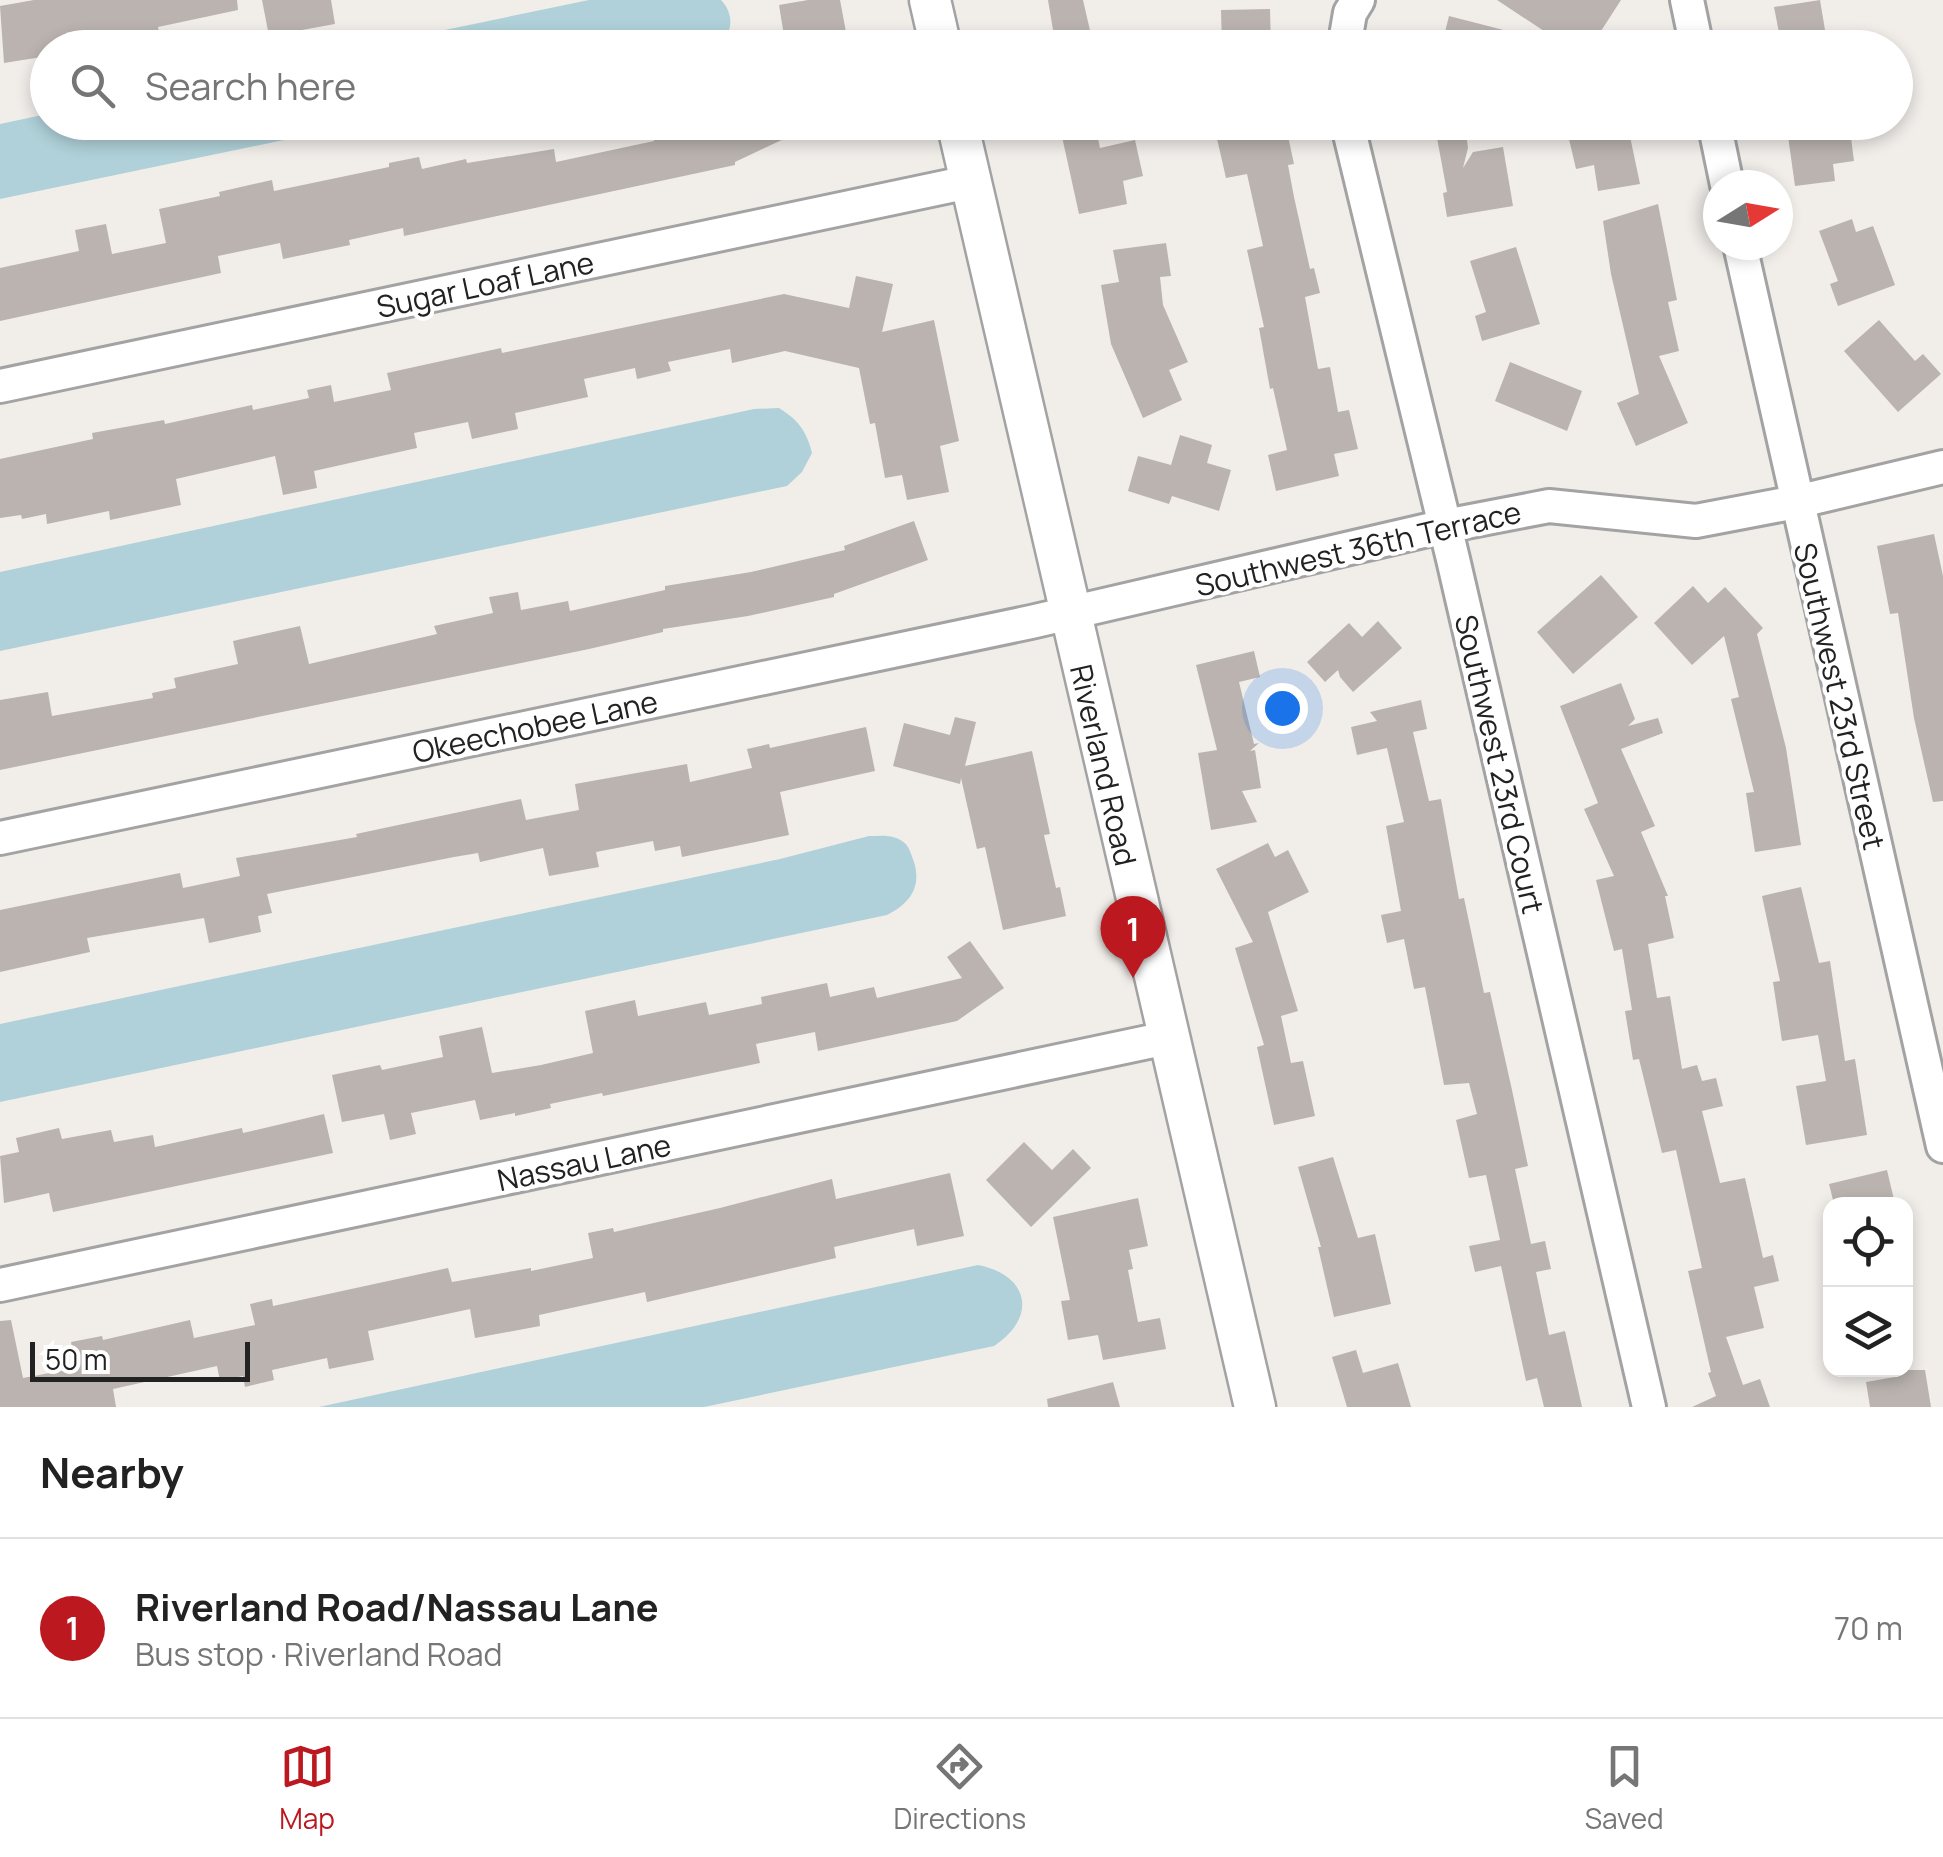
<!DOCTYPE html>
<meta charset="utf-8">
<style>
:root{--surface:#fff;--page:#f2f2f2;--text:#222;--muted:#767676;--line:#e0e0e0;--accent:#bb181f}
body{margin:0;font-family:Manrope,sans-serif;background:var(--page);color:var(--text)}
.controls{position:absolute;right:30px;bottom:30px;display:grid;overflow:hidden;border-radius:20px;box-shadow:0 5px 15px #0003}
.controls button{width:90px;height:90px;display:grid;place-items:center;padding:0;border:0;border-bottom:2px solid var(--line);background:var(--surface);color:var(--text);font:50px sans-serif}
.compass{position:absolute;left:1703px;top:170px;width:90px;height:90px;border-radius:50%;background:var(--surface);box-shadow:0 5px 15px #0003;rotate:79deg}
.scale{position:absolute;left:30px;bottom:25px;width:220px;box-sizing:border-box;padding-left:10px;border:5px solid #222;border-top:0;font-size:28px;line-height:35px;white-space:nowrap;color:#222;-webkit-text-stroke:8px #fff;paint-order:stroke}
.you{position:absolute;left:1282px;top:708px;width:35px;height:35px;margin:-25px;border:8px solid #fff;border-radius:50%;background:#1a73e8;box-shadow:0 0 0 15px #1a73e833}
.badge{display:grid;place-items:center;width:65px;height:65px;border-radius:50%;background:var(--accent);color:#fff;font-size:32px;font-weight:700}
.pin{position:absolute;translate:-50% -82px;filter:drop-shadow(0 2px 5px #0008)}
.pin::after{content:'';position:absolute;top:52px;width:35px;height:30px;background:inherit;clip-path:polygon(0 0,100% 0,50% 100%)}
.list{margin:0;padding:0;list-style:none}
h2{display:flex;justify-content:space-between;align-items:center;height:130px;margin:0;padding:0 40px;font-size:42px}
h2 small{font-size:32px;font-weight:400;color:var(--muted)}
.list li{display:grid;grid-template-columns:65px 1fr auto;gap:30px;align-items:center;box-sizing:border-box;height:180px;padding:0 40px;border-top:2px solid var(--line)}
.list b{display:block;font-size:38px;white-space:nowrap}
.list p{margin:0;font-size:32px;white-space:nowrap;color:var(--muted)}
.list em{font-size:32px;font-style:normal;color:var(--muted)}
.icon{flex:none;width:55px;height:55px;fill:none;stroke:currentColor;stroke-width:2;stroke-linecap:round;stroke-linejoin:round}
.map{position:relative;flex:none;width:1943px;height:1407px;overflow:hidden}
.search{position:absolute;background:var(--surface);box-shadow:0 5px 15px #0003;left:30px;right:30px;top:30px;height:110px;display:flex;align-items:center;gap:25px;box-sizing:border-box;padding:0 35px;border-radius:55px;color:var(--muted);font-size:38px}
.sheet{height:310px;background:var(--surface)}
nav{display:flex;justify-content:space-around;align-items:center;box-sizing:border-box;height:140px;border-top:2px solid var(--line);background:var(--surface);font-size:28px;color:var(--muted)}
nav a{display:grid;justify-items:center;gap:5px}
nav .on{color:var(--accent)}
.map>svg:first-child{display:block}
.water{fill:#b0d1d9}
.building{fill:#bab3af}
.lines{fill:none;stroke-linecap:round;stroke-linejoin:round}
.minor-casing{stroke:#a3a3a3;stroke-width:38}
.tertiary-casing{stroke:#a3a3a3;stroke-width:45}
.minor{stroke:#fff;stroke-width:32}
.tertiary{stroke:#fff;stroke-width:40}
.labels{text-anchor:middle;dominant-baseline:central;stroke-width:8;stroke-linejoin:round;paint-order:stroke}
.street-label{font-size:30px;fill:#222;stroke:#fff}
</style>
<div class="map">
<svg width="1943" height="1407" viewBox="0 0 1943 1407">
<rect width="100%" height="100%" fill="#f1eeea"/>
<!-- water -->
<g class="water">
<path d="M589,0H721C736,16 733,38 712,48L363,47Z"/>
<path d="M47,114L48,122L366,123L0,199V124Z"/>
<path d="M779,408C798,420 806,430 812,453L802,472L787,486L0,651V572L754,409Z"/>
<path d="M869,836C880,836 892,834 902,841C909,845 911,854 914,862C922,888 909,904 887,915L0,1102V1024L780,859Z"/>
<path d="M978,1265C1029,1275 1038,1317 994,1346L704,1407H319Z"/>
</g>
<!-- building -->
<g class="building">
<path d="M34,0H237L238,10L158,27L162,48H48V56L4,63L0,6Z"/>
<path d="M262,0H331L335,24L269,36Z"/>
<path d="M808,0H840L849,48H786L779,5Z"/>
<path d="M1048,0H1083L1094,48H1056Z"/>
<path d="M1497,0H1621L1590,48H1542L1550,35Z"/>
<path d="M1820,0L1828,48H1782L1774,7Z"/>
<path d="M1270,9L1271,48H1222L1221,10Z"/>
<path d="M1449,16L1539,39L1538,48H1441Z"/>
<path d="M650,122H675L678,137L745,122H820L735,162V165L404,236L403,228L349,240L350,245L283,259L280,243L218,256L221,273L0,321V268L79,251L75,230L106,224L112,254L166,243L159,209L220,196L219,192L272,180L274,191L389,167V163L419,157L422,169L466,159L467,163L554,149L556,162L654,141Z"/>
<path d="M1249,122H1285L1294,164L1288,165L1294,197L1310,269L1314,268L1320,293L1305,297L1318,369L1330,367L1338,412L1349,410L1358,449L1334,454L1339,476L1276,491L1268,455L1287,450L1273,388L1270,389L1259,328L1264,327L1247,250L1263,246L1247,174L1226,178L1215,130Z"/>
<path d="M1565,122H1627L1640,184L1598,191L1594,165L1576,169Z"/>
<path d="M1786,122H1849L1854,161L1833,164L1835,181L1795,186Z"/>
<path d="M1095,124L1100,148L1135,140L1143,176L1123,181L1127,204L1079,214L1061,132Z"/>
<path d="M1466,133L1468,148L1463,168L1473,152L1503,147L1513,206L1447,217L1443,193L1447,192L1437,138Z"/>
<path d="M1658,204L1677,300L1668,302L1679,351L1659,356L1688,423L1636,446L1617,403L1639,394L1611,274L1603,221Z"/>
<path d="M1852,219L1856,232L1873,226L1895,285L1838,306L1830,284L1838,281L1819,231Z"/>
<path d="M1166,243L1171,276L1160,277L1163,305L1188,362L1169,370L1182,400L1143,418L1111,344L1101,285L1119,282L1113,250Z"/>
<path d="M1516,247L1540,324L1482,341L1475,316L1486,312L1470,261Z"/>
<path d="M856,276L893,284L882,332L934,320L959,441L940,446L949,492L907,500L902,475L885,478L875,423L870,424L859,368L785,351L732,363L730,349L668,362L671,371L637,379L635,368L584,379L588,397L515,413L518,429L472,439L468,422L414,433L417,448L314,471L317,488L283,495L275,456L176,479L181,505L110,520L109,511L47,524L46,514L22,519L21,515L0,518V459L93,439L92,433L164,420L165,424L252,405L253,410L309,398L307,390L331,385L334,402L391,390L387,373L501,348L502,353L784,294L849,308Z"/>
<path d="M1879,320L1915,361L1923,354L1941,374L1898,412L1844,351Z"/>
<path d="M1510,362L1582,391L1567,431L1495,401Z"/>
<path d="M1180,435L1212,445L1207,463L1231,470L1219,511L1172,496L1169,504L1128,491L1138,456L1171,465Z"/>
<path d="M914,521L928,560L834,594V597L748,616L663,629V632L589,649L0,770V700L48,692L52,716L153,698L152,693L176,688L174,678L238,664L233,641L300,626L309,664L437,634L434,626L493,613L489,597L518,592L521,610L568,601L570,611L665,590V586L751,572L845,550L844,546Z"/>
<path d="M1934,534L1943,576V801L1933,802L1914,718L1898,613L1890,614L1877,546Z"/>
<path d="M1601,575L1638,617L1573,674L1537,632Z"/>
<path d="M1693,586L1708,603L1725,587L1763,628L1757,634L1786,748L1801,845L1755,852L1746,793L1754,792L1731,699L1739,697L1724,636L1692,665L1654,623Z"/>
<path d="M1378,621L1402,648L1353,692L1340,677L1338,670L1325,682L1307,662L1349,623L1362,637Z"/>
<path d="M1254,651L1260,677L1239,682L1254,744L1259,743L1250,751L1255,750L1261,788L1242,791L1257,822L1211,830L1198,753L1217,750L1196,665Z"/>
<path d="M1621,683L1635,719L1628,726L1658,718L1663,733L1621,749L1655,826L1641,832L1668,896H1665L1674,938L1648,944L1657,998L1670,996L1682,1069L1697,1065L1702,1081L1716,1078L1723,1106L1702,1111L1720,1183L1745,1178L1763,1258L1773,1255L1779,1281L1754,1287L1764,1328L1726,1337L1743,1385L1760,1379L1770,1407H1692L1716,1396L1708,1373L1711,1372L1688,1271L1702,1268L1676,1150L1662,1153L1639,1059L1633,1060L1625,1011L1632,1010L1622,949L1614,951L1596,880L1614,876L1584,809L1598,803L1560,706Z"/>
<path d="M1421,700L1427,729L1413,732L1429,801L1441,799L1459,899L1464,898L1484,993L1490,992L1512,1090L1528,1166L1515,1169L1531,1244L1545,1241L1551,1269L1536,1272L1549,1335L1565,1331L1582,1407H1544L1537,1378L1526,1381L1501,1266L1475,1272L1469,1246L1500,1240L1486,1175L1469,1178L1456,1120L1477,1114L1469,1083L1444,1085L1425,987L1414,989L1404,939L1387,943L1381,915L1401,911L1386,826L1404,822L1387,748L1357,755L1351,727L1377,721L1370,712Z"/>
<path d="M955,717L976,722L965,766L1032,751L1050,834L1044,835L1056,888L1060,887L1066,916L1003,930L985,847L977,849L961,778L960,784L893,766L904,723L950,735Z"/>
<path d="M866,727L875,771L780,792L789,835L682,857L680,846L655,851L653,841L596,852L599,867L549,876L543,848L480,862L478,853L454,857L267,894L272,913L258,916L261,932L209,943L204,918L87,938L90,952L0,972V910L180,873L183,888L240,876L236,858L357,837L356,834L521,799L526,820L579,810L575,784L687,764L690,782L752,768L747,749L769,744L770,748Z"/>
<path d="M1268,843L1275,857L1288,850L1309,892L1268,912L1298,1011L1281,1016L1291,1063L1303,1061L1315,1116L1274,1125L1257,1047L1264,1045L1235,948L1253,942L1216,869Z"/>
<path d="M1801,887L1819,963L1830,961L1845,1061L1855,1059L1867,1135L1806,1145L1796,1086L1826,1081L1818,1035L1782,1041L1773,982L1780,981L1762,896Z"/>
<path d="M970,941L1004,988L957,1021L818,1051L815,1032L756,1044L760,1063L603,1096L602,1093L550,1104L551,1108L515,1116V1113L480,1120L475,1100L411,1113L416,1134L390,1140L384,1114L342,1122L332,1075L380,1065L382,1070L443,1057L439,1036L482,1027L492,1073L541,1065L593,1053L585,1011L635,1000L638,1016L706,1002L709,1015L762,1004L761,997L827,983L830,997L874,987L877,998L962,978L947,957Z"/>
<path d="M324,1114L333,1153L53,1212L49,1193L4,1203L0,1156L19,1152L16,1138L59,1128L62,1139L111,1130L114,1142L153,1135L155,1147L242,1128L243,1133Z"/>
<path d="M1024,1142L1052,1170L1073,1149L1091,1168L1031,1227L986,1180Z"/>
<path d="M1333,1157L1358,1238L1375,1234L1391,1304L1334,1317L1318,1247H1321L1298,1167Z"/>
<path d="M1887,1170L1895,1204H1834L1829,1184Z"/>
<path d="M950,1173L964,1236L917,1246L914,1229L834,1247L836,1258L647,1302L645,1292L539,1315L540,1326L475,1338L470,1309L368,1331L374,1360L329,1369L327,1358L272,1370L274,1380L245,1387L243,1376L220,1381L217,1366L113,1389L116,1407H0V1321L11,1320L23,1378L76,1368L71,1342L102,1336L103,1340L190,1320L194,1338L255,1325L250,1304L272,1299L273,1306L448,1268L452,1282L531,1268V1271L593,1258L588,1233L613,1228L614,1232L720,1208L832,1179L836,1199Z"/>
<path d="M1138,1198L1148,1246L1129,1250L1133,1269L1128,1270L1138,1322L1160,1318L1166,1349L1103,1360L1098,1335L1068,1340L1061,1301L1070,1300L1053,1217Z"/>
<path d="M1356,1350L1363,1373L1398,1363L1411,1407H1347L1332,1357Z"/>
<path d="M1894,1370H1925L1931,1407H1870L1866,1382L1895,1377Z"/>
<path d="M1113,1382L1120,1407H1048L1047,1399Z"/>
</g>
<g class="lines">
<!-- minor casing -->
<g class="minor-casing">
<g id="minor">
<path d="M1687,0L1697,48"/>
<path d="M1344,48L1350,13L1358,0"/>
<path d="M1347,122L1453,559L1649,1407"/>
<path d="M1714,122L1727,185"/>
<path d="M1740,245L1943,1146"/>
<path d="M0,386L969,182"/>
<path d="M0,838L1031,622L1445,526L1549,506L1696,521L1796,502L1943,467"/>
<path d="M0,1285L1167,1038"/>
</g>
</g>
<!-- tertiary casing -->
<g class="tertiary-casing">
<g id="tertiary">
<path d="M930,0L941,48"/>
<path d="M957,122L1255,1407"/>
</g>
</g>
<!-- minor -->
<use href="#minor" class="minor"/>
<!-- tertiary -->
<use href="#tertiary" class="tertiary"/>
</g>
<g class="labels">
<!-- street labels -->
<g class="street-label">
<text transform="translate(485 284) rotate(-12)">Sugar Loaf Lane</text>
<text transform="translate(1358 548) rotate(-13)">Southwest 36th Terrace</text>
<text transform="translate(1840 696) rotate(77)">Southwest 23rd Street</text>
<text transform="translate(535 726) rotate(-12)">Okeechobee Lane</text>
<text transform="translate(1500 764) rotate(77)">Southwest 23rd Court</text>
<text transform="translate(1104 765) rotate(77)">Riverland Road</text>
<text transform="translate(584 1162) rotate(-12)">Nassau Lane</text>
</g>
</g>
</svg>
<div class="controls">
<button><svg class="icon" aria-label="locate" viewBox="0 0 24 24"><circle cx="12" cy="12" r="6"/><path d="M12 2v4M12 18v4M2 12h4M18 12h4"/></svg></button>
<button><svg class="icon" aria-label="layers" viewBox="0 0 24 24"><path d="M12 4l9 5-9 5-9-5zM3 14l9 5 9-5"/></svg></button>
</div>
<svg class="compass" viewBox="-18 -18 36 36"><path d="M0-13l5 13h-10z" fill="#e53935"/><path d="M0 13l5-13h-10z" fill="#767676"/></svg>
<div class="scale">50 m</div>
<div class="you"></div>
<div class="pin badge" style="left:1133px;top:978px">1</div>
<div class="search"><svg class="icon" aria-label="search" viewBox="0 0 24 24"><circle cx="10" cy="10" r="6"/><path d="M15 15l6 6"/></svg>Search here</div>
</div>
<section class="sheet">
<h2>Nearby<small></small></h2>
<ul class="list">
<li><span class="badge">1</span><div><b>Riverland Road/Nassau Lane</b><p>Bus stop · Riverland Road</p></div><em>70 m</em></li>
</ul>
</section>
<nav>
<a class="on"><svg class="icon" aria-label="map" viewBox="0 0 24 24"><path d="M3 6l6-2 6 2 6-2v14l-6 2-6-2-6 2zM9 4v14M15 6v14"/></svg>Map</a>
<a><svg class="icon" aria-label="directions" viewBox="0 0 24 24"><path d="M12 3l9 9-9 9-9-9zM9 14v-3h6M13 9l2 2-2 2"/></svg>Directions</a>
<a><svg class="icon" aria-label="saved" viewBox="0 0 24 24"><path d="M7 4h10v16l-5-4-5 4z"/></svg>Saved</a>
</nav>
